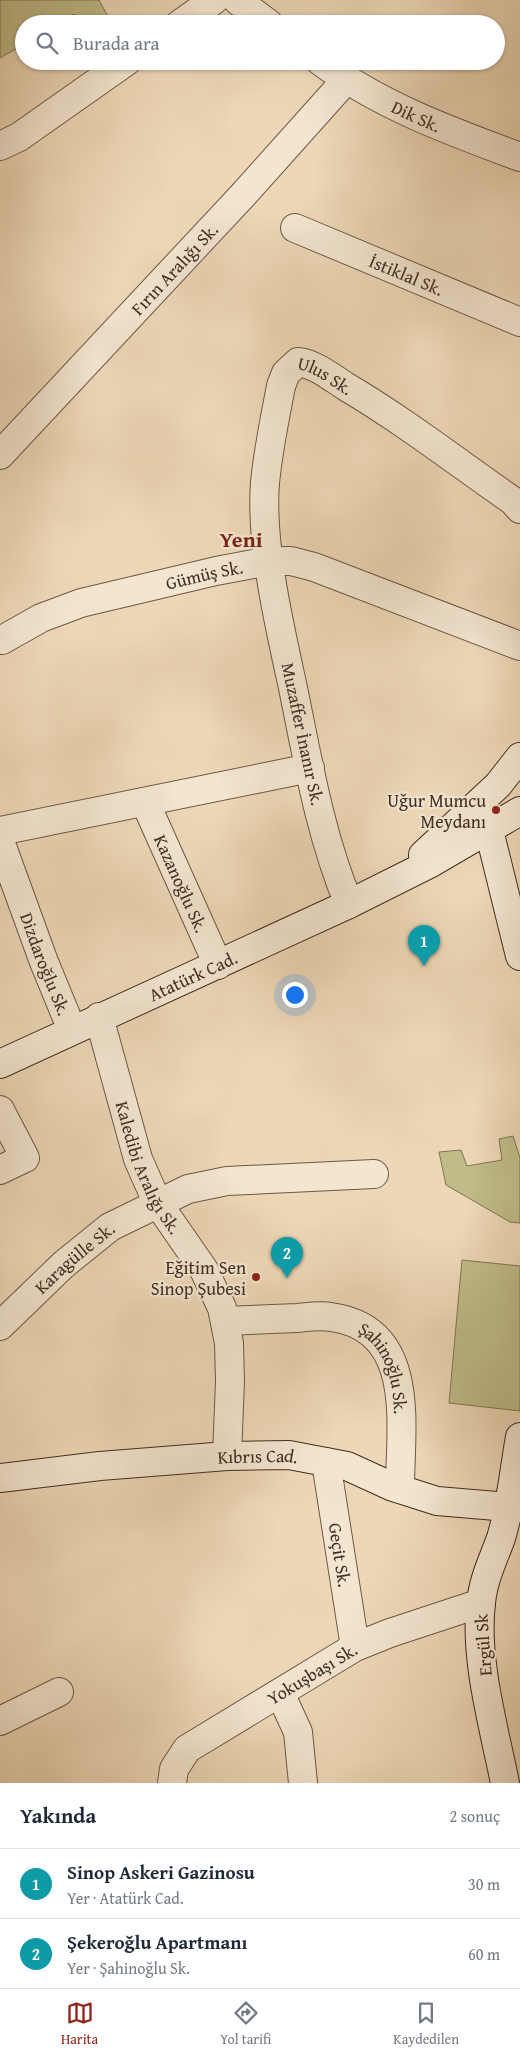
<!DOCTYPE html>
<html lang="tr">
<meta charset="utf-8">
<style>
:root{--surface:#fff;--page:#f2f2f3;--text:#1f2937;--muted:#747a83;--line:#e0e1e3;--accent:#8f2418}
body{margin:0;font-family:"Gentium Book Plus",serif;background:var(--page);color:var(--text)}
.you{position:absolute;left:294px;top:994px;width:18px;height:18px;margin:-12px;border:4px solid #fff;border-radius:50%;background:#1a73e8;box-shadow:0 0 0 8px #1a73e833}
.badge{display:grid;place-items:center;width:32px;height:32px;border-radius:50%;background:var(--accent);color:#fff;font-size:16px;font-weight:700}
.pin{position:absolute;translate:-50% -41px;filter:drop-shadow(0 1px 2px #0008)}
.pin::after{content:'';position:absolute;top:26px;width:18px;height:15px;background:inherit;clip-path:polygon(0 0,100% 0,50% 100%)}
.list{margin:0;padding:0;list-style:none}
h2{display:flex;justify-content:space-between;align-items:center;height:65px;margin:0;padding:0 20px;font-size:21px}
h2 small{font-size:16px;font-weight:400;color:var(--muted)}
.list li{display:grid;grid-template-columns:32px 1fr auto;gap:15px;align-items:center;box-sizing:border-box;height:70px;padding:0 20px;border-top:1px solid var(--line)}
.list b{display:block;font-size:19px;white-space:nowrap}
.list p{margin:0;font-size:16px;white-space:nowrap;color:var(--muted)}
.list em{font-size:16px;font-style:normal;color:var(--muted)}
.icon{flex:none;width:28px;height:28px;fill:none;stroke:currentColor;stroke-width:2;stroke-linecap:round;stroke-linejoin:round}
.map{position:relative;flex:none;width:520px;height:1783px;overflow:hidden}
.search{position:absolute;background:var(--surface);box-shadow:0 1px 4px #0004;left:15px;right:15px;top:15px;height:55px;display:flex;align-items:center;gap:12px;box-sizing:border-box;padding:0 18px;border-radius:28px;color:var(--muted);font-size:19px}
.sheet{height:205px;background:var(--surface)}
nav{display:flex;justify-content:space-around;align-items:center;box-sizing:border-box;height:70px;border-top:1px solid var(--line);background:var(--surface);font-size:14px;color:var(--muted)}
nav a{display:grid;justify-items:center;gap:2px}
nav .on{color:var(--accent)}
.map>svg:first-child{display:block}
.green{fill:#bfbc89;stroke:#807456}
.lines{fill:none;stroke-linecap:round;stroke-linejoin:round}
.street-casing{stroke:#6c5848;stroke-width:30}
.secondary-casing{stroke:#412d23;stroke-width:30}
.street{stroke:#f3e5d0;stroke-width:28}
.secondary{stroke:#f3e5d0;stroke-width:28}
.poi-dot{fill:#8f2418;stroke:#f3e5d0;stroke-width:2}
.labels{text-anchor:middle;dominant-baseline:central;stroke-width:4.5;stroke-linejoin:round;paint-order:stroke}
.street-label{font-size:18px;fill:#412d23;stroke:#f3e5d0}
.poi-label{font-size:18px;fill:#412d23;stroke:#f3e5d0;text-anchor:end}
.district-label{font-size:22px;font-weight:bold;fill:#7a1f14;stroke:#f3e5d0}
</style>
<div class="map">
<svg width="520" height="1783" viewBox="0 0 520 1783">
<rect width="100%" height="100%" fill="#edd7b6"/>
<filter id="stains"><feTurbulence type="fractalNoise" baseFrequency=".004" numOctaves="4"/><feColorMatrix values="0 0 0 0 .2 0 0 0 0 .09 0 0 0 0 .02 0 0 0 .5 -.17"/></filter>
<radialGradient id="worn" r=".72"><stop offset=".6" stop-color="#630" stop-opacity="0"/><stop offset="1" stop-color="#630" stop-opacity=".3"/></radialGradient>
<!-- green -->
<g class="green">
<path d="M0,0H99L112,24H79L74,14L57,24H24V44L0,58Z"/>
<path d="M513,1136L520,1158V1223L510,1222L446,1185L439,1152L461,1150L467,1166L502,1160L499,1139Z"/>
<path d="M462,1260L520,1266V1411L449,1403Z"/>
</g>
<g class="lines">
<!-- street casing -->
<g class="street-casing">
<g id="street">
<path d="M237,0L269,24"/>
<path d="M180,24L214,0"/>
<path id="s1" d="M320,61C381,106 450,131 520,157"/>
<path d="M0,146L19,137L127,61"/>
<path id="s2" d="M295,228L520,322"/>
<path id="s3" d="M0,455L243,195L346,80"/>
<path id="s4" d="M2,640L41,618L81,603L216,571L270,561H291L314,567L520,646"/>
<path id="s5" d="M145,802L218,965"/>
<path d="M0,831L310,768"/>
<path id="s6" d="M0,841L44,962L72,1030"/>
<path id="s7" d="M349,904C320,835 308,761 293,688C280,628 260,544 265,483C268,450 275,418 281,386L286,373L298,362C315,364 331,377 345,386C404,421 457,462 513,501L520,509"/>
<path id="s8" d="M99,1017L138,1159L157,1202L204,1270L222,1308L229,1343L230,1381L227,1456"/>
<path d="M0,1110L25,1158L0,1170"/>
<path id="s9" d="M225,1321C249,1320 273,1319 297,1318C308,1317 320,1315 331,1317C418,1329 400,1426 400,1489"/>
<path id="s10" d="M0,1326L63,1265L110,1227L188,1189L227,1181L374,1174"/>
<path id="s11" d="M326,1462L355,1647"/>
<path d="M280,1693L298,1732L303,1783"/>
<path d="M0,1721L59,1692"/>
<path id="s12" d="M172,1783L174,1769L187,1749L355,1647L390,1633L481,1603"/>
</g>
</g>
<!-- secondary casing -->
<g class="secondary-casing">
<g id="secondary">
<path d="M485,814L520,956"/>
<path d="M423,855L498,785L520,757"/>
<path id="s13" d="M0,1064L349,904L431,863L520,811"/>
<path id="s14" d="M0,1478L100,1466L227,1456L289,1455L347,1466L393,1487L437,1501L520,1508"/>
<path d="M505,1783C494,1728 474,1658 481,1603C483,1580 493,1560 501,1538C511,1506 514,1470 520,1437"/>
</g>
</g>
<!-- street -->
<use href="#street" class="street"/>
<!-- secondary -->
<use href="#secondary" class="secondary"/>
</g>
<!-- markers -->
<g class="poi-dot">
<circle cx="496" cy="810" r="5"/>
<circle cx="256" cy="1277" r="5"/>
</g>
<g class="labels">
<!-- street labels -->
<g class="street-label">
<text stroke="none"><textPath href="#s1" startOffset="111">Dik Sk.</textPath></text>
<text stroke="none"><textPath href="#s3" startOffset="255">Fırın Aralığı Sk.</textPath></text>
<text stroke="none"><textPath href="#s2" startOffset="121">İstiklal Sk.</textPath></text>
<text stroke="none"><textPath href="#s7" startOffset="590">Ulus Sk.</textPath></text>
<text stroke="none"><textPath href="#s4" startOffset="214">Gümüş Sk.</textPath></text>
<text transform="translate(303 734) rotate(78)">Muzaffer İnanır Sk.</text>
<text stroke="none"><textPath href="#s5" startOffset="89">Kazanoğlu Sk.</textPath></text>
<text stroke="none"><textPath href="#s6" startOffset="131">Dizdaroğlu Sk.</textPath></text>
<text stroke="none"><textPath href="#s13" startOffset="212">Atatürk Cad.</textPath></text>
<text stroke="none"><textPath href="#s8" startOffset="159">Kaledibi Aralığı Sk.</textPath></text>
<text stroke="none"><textPath href="#s10" startOffset="101">Karagülle Sk.</textPath></text>
<text stroke="none"><textPath href="#s9" startOffset="188">Şahinoğlu Sk.</textPath></text>
<text stroke="none"><textPath href="#s14" startOffset="259">Kıbrıs Cad.</textPath></text>
<text stroke="none"><textPath href="#s11" startOffset="94">Geçit Sk.</textPath></text>
<text transform="translate(483 1645) rotate(-94)">Ergül Sk</text>
<text stroke="none"><textPath href="#s12" startOffset="184">Yokuşbaşı Sk.</textPath></text>
</g>
<!-- poi labels -->
<g class="poi-label">
<text x="486" y="800">Uğur Mumcu<tspan x="486" dy="21">Meydanı</tspan></text>
<text x="246" y="1267">Eğitim Sen<tspan x="246" dy="21">Sinop Şubesi</tspan></text>
</g>
<!-- district labels -->
<g class="district-label">
<text x="241" y="539">Yeni</text>
</g>
</g>
<rect width="100%" height="100%" filter="url(#stains)"/>
<rect width="100%" height="100%" fill="url(#worn)"/>
</svg>
<div class="you"></div>
<div class="pin badge" style="left:424px;top:966px;background:#0f9aa8">1</div>
<div class="pin badge" style="left:287px;top:1278px;background:#0f9aa8">2</div>
<div class="search"><svg class="icon" aria-label="search" viewBox="0 0 24 24"><circle cx="10" cy="10" r="6"/><path d="M15 15l6 6"/></svg>Burada ara</div>
</div>
<section class="sheet">
<h2>Yakında<small>2 sonuç</small></h2>
<ul class="list">
<li><span class="badge" style="background:#0f9aa8">1</span><div><b>Sinop Askeri Gazinosu</b><p>Yer · Atatürk Cad.</p></div><em>30 m</em></li>
<li><span class="badge" style="background:#0f9aa8">2</span><div><b>Şekeroğlu Apartmanı</b><p>Yer · Şahinoğlu Sk.</p></div><em>60 m</em></li>
</ul>
</section>
<nav>
<a class="on"><svg class="icon" aria-label="map" viewBox="0 0 24 24"><path d="M3 6l6-2 6 2 6-2v14l-6 2-6-2-6 2zM9 4v14M15 6v14"/></svg>Harita</a>
<a><svg class="icon" aria-label="directions" viewBox="0 0 24 24"><path d="M12 3l9 9-9 9-9-9zM9 14v-3h6M13 9l2 2-2 2"/></svg>Yol tarifi</a>
<a><svg class="icon" aria-label="saved" viewBox="0 0 24 24"><path d="M7 4h10v16l-5-4-5 4z"/></svg>Kaydedilen</a>
</nav>
